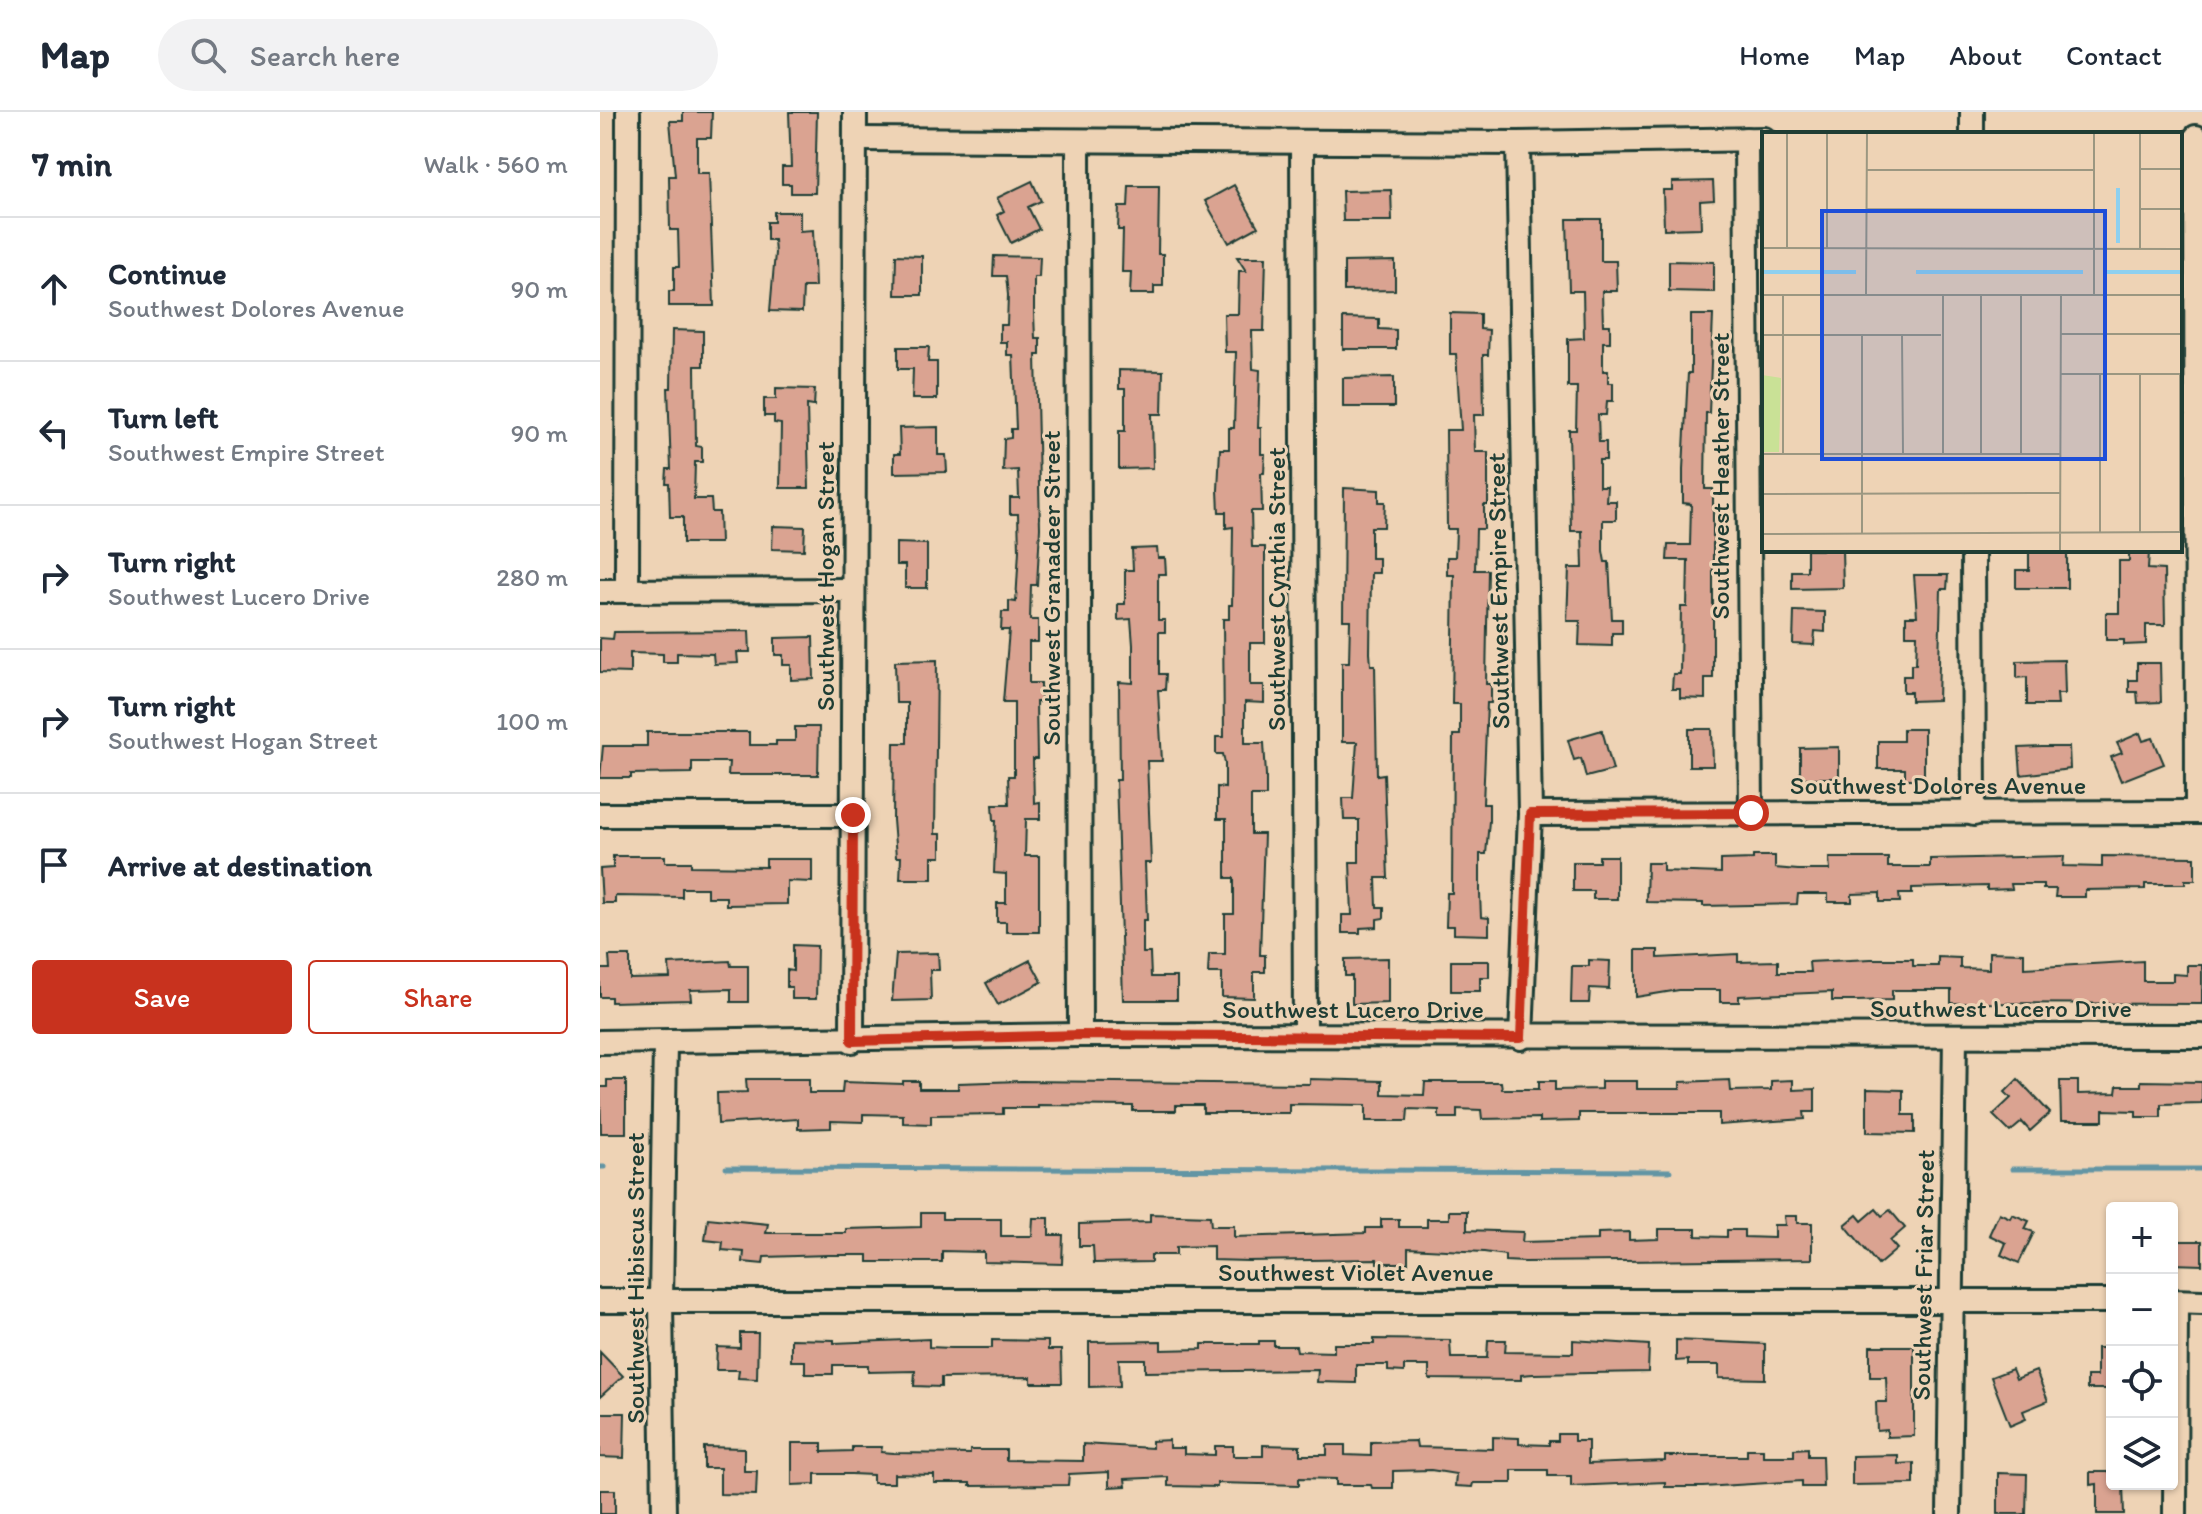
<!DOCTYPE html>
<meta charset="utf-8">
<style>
:root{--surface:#fff;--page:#f2f2f3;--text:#1f2937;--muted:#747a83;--line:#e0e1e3;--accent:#c8321e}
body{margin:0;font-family:Itim,sans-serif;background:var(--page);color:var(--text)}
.controls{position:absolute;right:24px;bottom:24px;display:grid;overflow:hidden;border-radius:8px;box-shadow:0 2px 6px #0004}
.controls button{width:72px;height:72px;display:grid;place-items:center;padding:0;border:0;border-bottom:2px solid var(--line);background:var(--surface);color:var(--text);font:40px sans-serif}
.stop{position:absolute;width:24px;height:24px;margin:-18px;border:6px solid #c8321e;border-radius:50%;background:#fff}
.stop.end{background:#c8321e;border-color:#fff;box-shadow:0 2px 8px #0008}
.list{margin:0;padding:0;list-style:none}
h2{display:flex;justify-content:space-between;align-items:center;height:104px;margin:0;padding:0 32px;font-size:34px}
h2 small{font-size:26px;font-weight:400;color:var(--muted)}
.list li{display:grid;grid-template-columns:52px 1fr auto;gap:24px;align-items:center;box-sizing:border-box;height:144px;padding:0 32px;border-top:2px solid var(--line)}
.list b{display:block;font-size:30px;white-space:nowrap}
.list p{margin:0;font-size:26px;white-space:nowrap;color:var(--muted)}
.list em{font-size:26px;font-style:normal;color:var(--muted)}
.actions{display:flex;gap:16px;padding:24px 32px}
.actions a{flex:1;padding:18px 0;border:2px solid var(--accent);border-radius:8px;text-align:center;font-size:28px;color:var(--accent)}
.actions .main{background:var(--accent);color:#fff}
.icon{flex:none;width:44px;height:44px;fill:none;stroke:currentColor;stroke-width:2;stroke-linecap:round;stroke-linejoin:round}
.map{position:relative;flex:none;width:1602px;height:1402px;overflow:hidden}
header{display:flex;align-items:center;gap:48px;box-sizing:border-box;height:112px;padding:0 40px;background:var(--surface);border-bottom:2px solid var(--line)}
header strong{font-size:38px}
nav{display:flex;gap:44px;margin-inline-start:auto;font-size:28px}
.search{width:560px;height:72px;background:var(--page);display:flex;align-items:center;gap:20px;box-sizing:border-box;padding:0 28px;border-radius:44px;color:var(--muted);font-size:30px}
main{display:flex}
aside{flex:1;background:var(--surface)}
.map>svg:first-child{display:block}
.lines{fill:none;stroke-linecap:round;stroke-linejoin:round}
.stream{stroke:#6295a4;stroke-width:5}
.building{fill:#daa391;stroke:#1f3d34;stroke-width:2}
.minor-casing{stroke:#1f3d34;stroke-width:28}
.minor{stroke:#eed3b5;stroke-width:22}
.route{stroke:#c8321e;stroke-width:10}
.labels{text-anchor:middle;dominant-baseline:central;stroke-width:6;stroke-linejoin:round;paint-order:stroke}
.street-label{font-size:26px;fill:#1f3d34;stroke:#eed3b5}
.inset-river{fill:none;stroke:#8ed0ef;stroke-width:4}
.inset-road{fill:none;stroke:#9b9781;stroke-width:2}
.view{fill:#1d4ed8;fill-opacity:0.15;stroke:#1d4ed8;stroke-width:4}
.inset-edge{fill:none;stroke:#1f3d34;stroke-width:4}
</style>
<header>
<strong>Map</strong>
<div class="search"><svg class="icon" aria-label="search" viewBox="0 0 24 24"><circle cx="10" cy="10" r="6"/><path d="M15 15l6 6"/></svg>Search here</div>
<nav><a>Home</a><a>Map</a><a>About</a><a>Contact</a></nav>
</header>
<main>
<aside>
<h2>7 min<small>Walk · 560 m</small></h2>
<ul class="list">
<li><svg class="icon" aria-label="ahead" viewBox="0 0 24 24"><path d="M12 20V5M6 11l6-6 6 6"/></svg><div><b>Continue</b><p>Southwest Dolores Avenue</p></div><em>90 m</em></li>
<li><svg class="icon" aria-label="left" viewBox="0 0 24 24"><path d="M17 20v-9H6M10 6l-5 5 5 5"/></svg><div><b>Turn left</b><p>Southwest Empire Street</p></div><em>90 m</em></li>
<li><svg class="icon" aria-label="right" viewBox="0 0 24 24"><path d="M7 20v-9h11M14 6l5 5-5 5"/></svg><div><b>Turn right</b><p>Southwest Lucero Drive</p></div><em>280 m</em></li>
<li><svg class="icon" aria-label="right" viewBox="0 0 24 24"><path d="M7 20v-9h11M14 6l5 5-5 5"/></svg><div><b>Turn right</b><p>Southwest Hogan Street</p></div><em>100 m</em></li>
<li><svg class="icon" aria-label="arrive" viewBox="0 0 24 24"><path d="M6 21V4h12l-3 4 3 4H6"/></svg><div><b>Arrive at destination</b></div></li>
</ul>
<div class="actions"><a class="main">Save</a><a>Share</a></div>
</aside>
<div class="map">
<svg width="1602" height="1402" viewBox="0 0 1602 1402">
<rect width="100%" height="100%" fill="#eed3b5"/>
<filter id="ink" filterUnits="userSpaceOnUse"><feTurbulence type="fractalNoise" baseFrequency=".0125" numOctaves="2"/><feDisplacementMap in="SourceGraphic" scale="16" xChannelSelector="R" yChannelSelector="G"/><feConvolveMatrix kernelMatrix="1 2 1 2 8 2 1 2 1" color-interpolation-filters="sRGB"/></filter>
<g filter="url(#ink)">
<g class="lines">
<!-- stream -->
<g class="stream">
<path d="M0,1055H4"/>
<path d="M126,1056L1070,1059"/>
<path d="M1412,1057H1602"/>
</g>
</g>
<!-- building -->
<g class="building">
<path d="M83,0H112L111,26H97V61H109L114,194H69V179H74V155H79L78,118H70L69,64H75L70,9H83Z"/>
<path d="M189,0H217L215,81H191V72H182V55H191Z"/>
<path d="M432,69L441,89L428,95L439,117L411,131L397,103L404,99L397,86Z"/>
<path d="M1113,69L1114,88L1100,89L1101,116L1064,117L1063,78H1072V70Z"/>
<path d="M634,73L658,115L629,131L605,89Z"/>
<path d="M529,74H559L558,142H563V174H554V182H530L531,160H522L523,118H518L519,95H528Z"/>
<path d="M791,78L792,109H743L742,79Z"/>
<path d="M174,100H200V119L213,118L215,175H203L202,200L170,199L175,141L174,128H167V110H174Z"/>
<path d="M967,107H1001V149H1016L1017,179H1002L1003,213H1010V230H1003V259H1008V271H1013V289H1007L1006,303H998L999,330H1006V348H999V374H1007L1006,389H1016V408H1003V439L1005,450H1009L1012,507H1022V521H1012V534L979,533L980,509H967L969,456H983L982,419H971L969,318H976L977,275H968V227L984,226L983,179H969Z"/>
<path d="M296,143L322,144V183H295Z"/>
<path d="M394,144L440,145L439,165H434V202L435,226H440V243H436L440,416L437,473H431L430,508H438V530H429V571H441V590H436L437,647H433L434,691L440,690V707H426L425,744H439V820H406V810H397V791H406V762L394,761L396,708H394L393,692H409L408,664H414V590H403L409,518H401L402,500H409V489L416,490L419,438L418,402H410V386H419L418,358L403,359L404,327L411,326V317H416L413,243H407V230H400V213H407L408,183L406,164H393Z"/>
<path d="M637,145H666L664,219H652L653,257L660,258L658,316H661V342H665L664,361H661L662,399H651L652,435H665V531H650V573H664V591L645,590V631H664L666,663V684H651V722H664L660,843H665V860H654V886L622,885V861H608L609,842H625V802H634V766H626V707H617V675L625,676V651L623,642H616V625H624L623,507H629V493H632L633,415L626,416V400H619L618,378L620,337H629V316H634L636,240H625L624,202H638L639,159H646Z"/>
<path d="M795,149V178L744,179V150Z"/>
<path d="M1069,149L1114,150V180L1069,179Z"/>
<path d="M850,201L880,202V217L889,218L888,243H883L884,303H874L875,340H888V393H884V417H876L875,458H888L886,572H891V591H887L883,692H889V709L886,742H880V782L881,805L889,806V823L854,822V814H846L847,781H852L853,623H860V592H852L854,463H847V445H855L856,417H847L846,318H861L856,242H850Z"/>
<path d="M1091,203H1113L1109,301H1106L1105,377H1113V566H1105V587L1080,586V577H1072L1073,562H1080L1081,495H1087L1088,448H1067L1068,433H1090L1091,392L1083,391V357L1088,261H1091Z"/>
<path d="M743,206L779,207V217L796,218V237H743Z"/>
<path d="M72,218L103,219V254H95L96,334L102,335V350H95L94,387H111L112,400H119L120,431H83V405H70L69,371H66L67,357H71L68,276H71Z"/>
<path d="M298,235H329L328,250H337V287H312L313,257H298Z"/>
<path d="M519,258L563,259L562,302H552L553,356L519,357V319H525V277H519Z"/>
<path d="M794,265V295H743V266Z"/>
<path d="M176,276L215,277L214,294L207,293L209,376H180L181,312L174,311V304H164V287H176Z"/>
<path d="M338,315V343H346L347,360L294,361V342H300L299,316Z"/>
<path d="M744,376L779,378V390H785L784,415H771V446H779V461H771L770,541L771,553H775L777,663L784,662L788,766H776L777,795H784V806L777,807V815L760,816V821H742V803H752L750,750H759V708H744L743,686H753L757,630H742V550H749L750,508H743Z"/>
<path d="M173,414L205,415L204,438L172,437Z"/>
<path d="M296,431L327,432V476H305V453H296Z"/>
<path d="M557,436L558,446H565L566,462H558V508H565V520H559V562H566L565,578H558L562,649H547L551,751H545L547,808H543V841H550L551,865H577V888H523L516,668H520L519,570L533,571V533L531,507L518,508V492H525V458H533L532,437Z"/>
<path d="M1207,438H1242L1243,476L1192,477V459H1207Z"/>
<path d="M1429,438H1467V476H1416V458H1429Z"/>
<path d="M1529,439H1549L1548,457L1564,458L1565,513H1546V532L1524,533V528H1506V501H1519V449H1529Z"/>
<path d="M1314,463H1348L1347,477H1341L1338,588L1311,589V580H1303V564H1311V552H1316L1317,523H1306V504H1317Z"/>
<path d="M1194,499L1225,500V520L1215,519L1214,533L1193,532Z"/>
<path d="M149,519L150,540H137L138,551L114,552L113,542L77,541V550H63V542L30,541V561L0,560V526L13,527L14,520Z"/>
<path d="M213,525L214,567L191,568V553H183V543H175V526Z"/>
<path d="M337,548L335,722H341V745H332V767H300L301,745H296L293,708L294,631H307V591H296L295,549Z"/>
<path d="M1464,548L1465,582H1457L1458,593H1427V565L1417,566V549Z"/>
<path d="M1537,551H1560L1561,590L1538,591L1537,580H1529V568H1537Z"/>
<path d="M195,615H219L218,663H128L129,650H92V661L31,662V666H0L3,634H47V620H149V633H176V629H195Z"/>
<path d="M1089,617H1112L1113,654H1089Z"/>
<path d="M1303,617H1324V667H1305V657H1278V629H1303Z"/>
<path d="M1002,618L1013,658L986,665L981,646L974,648L968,628Z"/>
<path d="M1540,621L1543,629L1553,626L1564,652L1521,669L1511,645L1522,641L1517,631Z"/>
<path d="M1239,635V666H1200V636Z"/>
<path d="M1442,635H1469L1470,657L1421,663L1419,636Z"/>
<path d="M13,744H65V750H91V754L166,755V747H212V770L187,769V792L126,793V785H107V776H82V785L15,784V791H2L0,757L13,756Z"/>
<path d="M999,744H1017V787H993V779H973V750H999Z"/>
<path d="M1153,744H1175V756L1198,758H1230L1229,746H1288V755H1330V747L1464,744L1463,754L1502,755V744L1595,745V768H1585V772H1545V777L1485,778V785H1455L1456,777H1443V772H1411L1412,777L1387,778V774L1312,776V782H1299L1300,790H1280V781L1252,782V790H1228V782H1198L1197,792L1103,794V791L1046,790L1047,751H1063V759L1121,761V748L1153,747Z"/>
<path d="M193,833L217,834L216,887H192V875H187V858L193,859Z"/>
<path d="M1036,838H1058V846L1138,842V850L1178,849V860H1210L1209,850L1271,847H1313V854H1338V845L1360,846V856L1389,857V840L1424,841V856L1543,849V869H1573V862L1587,863V853H1602V892L1351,891V878H1292V888L1256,889H1232V880L1139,884V890H1120V878H1079L1036,885Z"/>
<path d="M338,841L339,858H330L331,888L292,889L296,842Z"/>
<path d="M9,844H30V867L70,866L69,852L130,849L131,854H148V890H131V877L90,878L91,888L11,890V885H0V857H10Z"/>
<path d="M788,846V891L752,892V864H745V847Z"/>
<path d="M430,848L442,870L398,893L386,871Z"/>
<path d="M989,848L1010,849L1009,877L990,876L989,891H971L972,854H989Z"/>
<path d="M851,849H889V865H880V879H851Z"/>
<path d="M146,967H209V981H242L243,970L303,972V969H319V977H358V971L421,969L710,972V967L750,968L782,969V982L824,983L825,970H901L902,977H939V969H955V978L1001,977V969H1037V977H1080V970L1130,968L1131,979L1171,978V969L1193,968V978L1215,977V1000H1204L1205,1007L1119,1013V1001H979V1009L939,1010V1006L882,1007L881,998L857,997V1006H839V998L808,997L807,1009H766V993L689,992V1001H603V993H576V999H533V994L438,993V996H403V1002L331,1003V1012L303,1011V1003L263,1002V1010L231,1009V1016L198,1017V1007L118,1012L117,981L147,980Z"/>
<path d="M1418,967L1450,1001L1430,1019L1422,1010L1410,1020L1393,1003L1411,986L1405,980Z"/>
<path d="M7,968H26V1021H1L0,975H7Z"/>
<path d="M1460,969H1478V982L1516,981L1517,974H1541V969L1602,970V991L1561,992V1005H1536V999L1503,998V1009H1461Z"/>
<path d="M1267,977L1303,978V1003H1315V1021L1267,1020Z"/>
<path d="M1276,1097L1282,1104L1290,1098L1305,1116L1290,1129L1297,1137L1278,1153L1245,1113L1257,1103L1262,1109Z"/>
<path d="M849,1099H867V1118L923,1120L922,1130L998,1128V1121L1029,1120V1128L1059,1127V1117H1096V1124L1127,1125V1118H1144V1125L1174,1126V1113H1185L1184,1104H1197V1111H1212V1147L925,1150L905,1149V1143L884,1140L808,1136V1151H777V1147L648,1149L613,1148V1134L576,1135V1143H551V1150L494,1151L493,1134H479V1112L550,1110V1102L610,1104L611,1114H634V1125L766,1121V1116H781V1107H799V1115H827V1107H849Z"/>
<path d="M321,1101H342V1107H401V1124H432L433,1106H449V1123H463L462,1152L384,1150V1140L342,1139V1150H268V1143H228L164,1145L163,1152L143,1150L144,1140L122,1138L123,1130L105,1128L108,1106L168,1112L166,1121H246V1117L321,1115Z"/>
<path d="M1399,1101L1410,1106L1412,1102L1429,1109L1425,1117L1434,1120L1419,1151L1401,1143L1406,1131L1389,1123Z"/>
<path d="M1572,1129H1602V1153L1572,1152Z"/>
<path d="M140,1221H158L157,1267L138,1266L139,1258H116L117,1235L140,1236Z"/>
<path d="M191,1227L234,1228V1231L329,1227V1235L352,1236H392V1228L448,1229V1238H461L462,1271H431V1265L341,1266V1275L314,1274L315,1259L268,1260V1253H233V1262H205V1249H191Z"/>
<path d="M774,1227L850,1228L851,1246H887L888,1228H906L905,1240L973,1241V1228L1049,1233L1048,1260L933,1262L921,1263V1268L829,1267V1254H804V1260L788,1259V1253H756V1271L717,1270L718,1258L545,1260V1247H519L520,1274L489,1275V1230L561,1229V1238L602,1237V1232H659V1229H674V1234H696L697,1239L734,1240V1232H774Z"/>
<path d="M1076,1228L1165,1232V1267L1119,1266V1253H1088V1248L1076,1249Z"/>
<path d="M1270,1234H1314V1324L1287,1325V1318L1277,1319L1276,1290H1287L1286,1265H1270Z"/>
<path d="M1497,1236H1512V1277H1487V1264H1497Z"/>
<path d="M0,1240L23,1264L0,1285Z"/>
<path d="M1412,1257L1416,1267L1436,1259L1448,1289L1423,1299L1426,1307L1410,1314L1391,1265Z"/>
<path d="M0,1301H25L24,1346L0,1345Z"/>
<path d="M958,1322H974V1329H988V1352L1065,1349V1344H1147V1337H1163V1344H1194V1337L1208,1336V1344H1222L1223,1375H1202V1369L1103,1375H1065V1370L971,1374V1364H948V1358H912V1371H873L872,1375L855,1374L856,1362L831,1358L793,1359V1376H772L771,1373H736V1367L699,1366V1373L617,1371V1375L568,1374V1365L525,1367L526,1374L509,1375V1360L469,1362L468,1373L370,1374V1371H334V1363L294,1362V1371H273V1363L251,1362H215V1372L192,1373V1331H222V1340L252,1339V1335H282L281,1340L294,1341L370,1342V1338H406V1348L483,1349V1332L552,1336V1329L569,1328V1336H584V1342L615,1343V1334H633V1344H663V1333L700,1334V1343H727V1333H745V1343L771,1344V1330L816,1329L817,1335L893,1337V1325L919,1326V1332L949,1333V1329H958Z"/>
<path d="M104,1335L144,1336V1359H157L156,1383L120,1382V1356H104Z"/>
<path d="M1298,1343V1352L1314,1351V1372L1252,1373V1344Z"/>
<path d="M1490,1360H1512V1372H1523L1524,1402H1497V1372L1490,1373Z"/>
<path d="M1398,1361L1427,1362L1426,1402H1398Z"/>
<rect x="0" y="1378" width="15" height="24"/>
</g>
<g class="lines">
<!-- minor casing -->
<g class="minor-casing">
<g id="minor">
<path d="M1372,22V0"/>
<path d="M1596,25L1597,700"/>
<path d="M255,27L918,31L1164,27"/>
<path d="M1146,27L1151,701"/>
<path d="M478,29L480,923"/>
<path d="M702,30L705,923"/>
<path d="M918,31L930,702L921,926"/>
<path d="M1373,438L1374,702"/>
<path d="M0,479L252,478"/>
<path d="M27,479L28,0"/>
<path d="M930,702L1602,700"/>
<path d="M0,703H253"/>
<path d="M252,929L255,0"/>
<path d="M0,930L480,923L1602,924"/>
<path d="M0,1189H1512"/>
<path d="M1572,1189L1602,1190"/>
<path d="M64,1402L61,1189L65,931"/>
<path d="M1349,1402L1355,924"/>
<path d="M1575,1402L1576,1190"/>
</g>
</g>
<!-- minor -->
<use href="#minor" class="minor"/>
</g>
</g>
<g class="lines" filter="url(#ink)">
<!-- route -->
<path class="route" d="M253,703L252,929L480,923L921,926L930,702L1151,701"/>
</g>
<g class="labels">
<!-- street labels -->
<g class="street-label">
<text transform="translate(1120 364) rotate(-90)">Southwest Heather Street</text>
<text transform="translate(225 464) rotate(-90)">Southwest Hogan Street</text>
<text transform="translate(451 476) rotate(-90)">Southwest Granadeer Street</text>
<text transform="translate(676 477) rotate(-90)">Southwest Cynthia Street</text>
<text transform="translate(898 479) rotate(-91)">Southwest Empire Street</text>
<text x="1338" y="673">Southwest Dolores Avenue</text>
<text x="1401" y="896">Southwest Lucero Drive</text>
<text x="753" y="897">Southwest Lucero Drive</text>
<text x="756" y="1160">Southwest Violet Avenue</text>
<text transform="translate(1323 1163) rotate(-89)">Southwest Friar Street</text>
<text transform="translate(35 1166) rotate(-90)">Southwest Hibiscus Street</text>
</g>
</g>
<!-- overview -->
<g transform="translate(1162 20)">
<rect width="420" height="420" fill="#eed3b5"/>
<path d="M0,243L19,246L17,320H0Z" fill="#c9e196"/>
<path class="inset-river" d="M356,111V56M0,140H94M154,140H321M343,140H420"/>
<path class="inset-road" d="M25,1V116M378,37H420M105,38H332M105,77L332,78M378,77H420M0,116L420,117M65,116V1M378,117V1M332,162V1M0,163H420M21,163V322M104,163L105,1M181,163V321M219,163V321M259,163V322M299,202H420M0,203H179M61,203V322M140,203L141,322M299,242H419M418,242V400M0,322H298M0,362L298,361M100,401V203M338,401V242M378,401V242M0,402L420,400M298,419L299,162"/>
<path class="view" d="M60,79H343V327H60Z"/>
<rect width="420" height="420" class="inset-edge"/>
</g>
</svg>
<div class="controls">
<button>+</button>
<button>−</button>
<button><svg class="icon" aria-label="locate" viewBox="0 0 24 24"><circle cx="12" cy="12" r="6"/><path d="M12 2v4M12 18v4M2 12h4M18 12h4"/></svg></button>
<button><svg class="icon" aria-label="layers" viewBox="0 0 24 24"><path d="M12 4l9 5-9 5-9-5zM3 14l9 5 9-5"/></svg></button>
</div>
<div class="stop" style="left:1151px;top:701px"></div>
<div class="stop end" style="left:253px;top:703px"></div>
</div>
</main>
